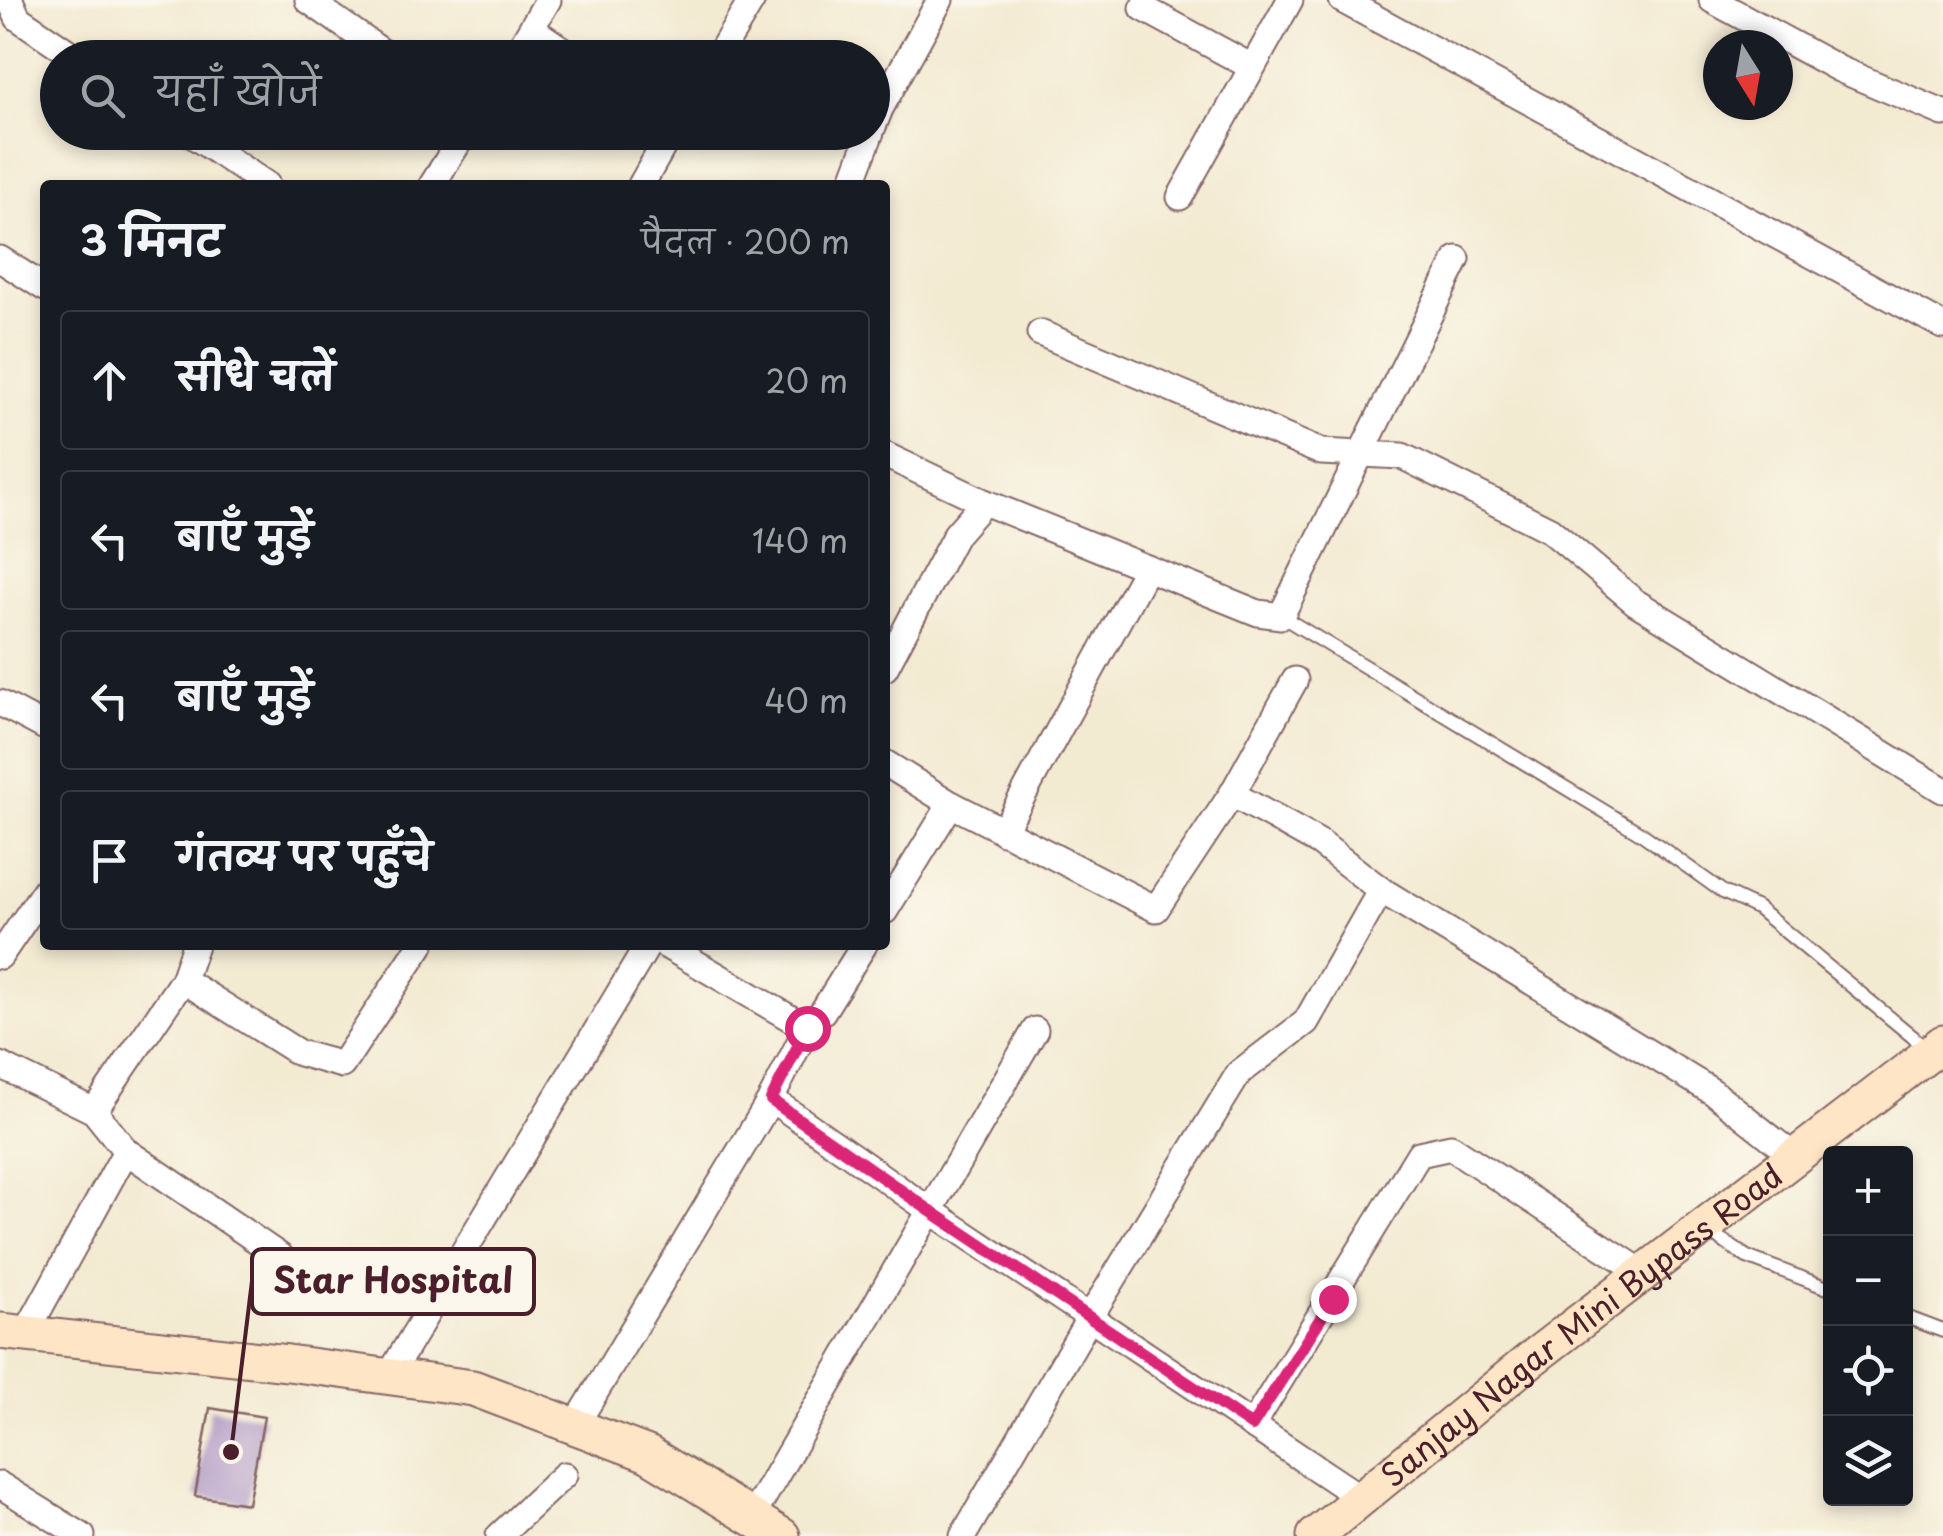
<!DOCTYPE html>
<html lang="hi">
<meta charset="utf-8">
<style>
:root{--surface:#171b24;--page:#242831;--text:#f1f3f6;--muted:#9ea1a6;--line:#363941}
body{margin:0;font-family:"Playpen Sans","Playpen Sans Deva",sans-serif;background:var(--page);color:var(--text)}
.controls{position:absolute;right:30px;bottom:30px;display:grid;overflow:hidden;border-radius:10px;box-shadow:0 5px 15px #0003}
.controls button{width:90px;height:90px;display:grid;place-items:center;padding:0;border:0;border-bottom:2px solid var(--line);background:var(--surface);color:var(--text);font:50px sans-serif}
.compass{position:absolute;left:1703px;top:30px;width:90px;height:90px;border-radius:50%;background:var(--surface);box-shadow:0 5px 15px #0003;rotate:169deg}
.stop{position:absolute;width:30px;height:30px;margin:-22px;border:8px solid #db2777;border-radius:50%;background:#fff}
.stop.end{background:#db2777;border-color:#fff;box-shadow:0 2px 10px #0008}
.list{margin:0;padding:0;list-style:none}
h2{display:flex;justify-content:space-between;align-items:center;height:130px;margin:0;padding:0 40px;font-size:42px}
h2 small{font-size:32px;font-weight:400;color:var(--muted)}
.list li{display:grid;grid-template-columns:65px 1fr auto;gap:30px;align-items:center;box-sizing:border-box;height:140px;margin:0 20px 20px;padding:0 20px;border:2px solid var(--line);border-radius:10px}
.list b{display:block;font-size:38px;white-space:nowrap}
.list em{font-size:32px;font-style:normal;color:var(--muted)}
.icon{flex:none;width:55px;height:55px;fill:none;stroke:currentColor;stroke-width:2;stroke-linecap:round;stroke-linejoin:round}
.map{position:relative;flex:none;width:1943px;height:1536px;overflow:hidden}
.search{position:absolute;background:var(--surface);box-shadow:0 5px 15px #0003;left:40px;top:40px;width:850px;height:110px;display:flex;align-items:center;gap:25px;box-sizing:border-box;padding:0 35px;border-radius:55px;color:var(--muted);font-size:38px}
.panel{position:absolute;background:var(--surface);box-shadow:0 5px 15px #0003;left:40px;top:180px;width:850px;height:770px;border-radius:10px}
.map>svg:first-child{display:block}
.building{fill:#b39cc6}
.lines{fill:none;stroke-linecap:round;stroke-linejoin:round}
.lane-casing{stroke:#856665;stroke-width:16}
.street-casing{stroke:#856665;stroke-width:29}
.secondary-casing{stroke:#856665;stroke-width:39}
.lane{stroke:#fff;stroke-width:12}
.street{stroke:#fff;stroke-width:25}
.secondary{stroke:#fde5c5;stroke-width:35}
.route{stroke:#db2777;stroke-width:12}
.labels{text-anchor:middle;dominant-baseline:central;stroke-width:10;stroke-linejoin:round;paint-order:stroke}
.street-label{font-size:32px;fill:#4a1f2b;stroke:#fbf7ec}
.leader{fill:none;stroke:#4a1f2b;stroke-width:4}
.callout-dot{fill:#4a1f2b;stroke:#fbf7ec;stroke-width:4}
.callout{fill:#fbf7ec;stroke:#4a1f2b;stroke-width:4}
.callout-label{font-size:35px;text-anchor:middle;font-weight:bold;fill:#4a1f2b}
</style>
<div class="map">
<svg width="1943" height="1536" viewBox="0 0 1943 1536">
<rect width="100%" height="100%" fill="#fbf7ec"/>
<filter id="ink" filterUnits="userSpaceOnUse"><feTurbulence type="fractalNoise" baseFrequency=".01" numOctaves="2"/><feDisplacementMap in="SourceGraphic" scale="20" xChannelSelector="R" yChannelSelector="G"/><feConvolveMatrix kernelMatrix="1 2 1 2 8 2 1 2 1" color-interpolation-filters="sRGB"/></filter>
<filter id="wash" filterUnits="userSpaceOnUse"><feTurbulence type="fractalNoise" baseFrequency=".0048" numOctaves="4" result="noise"/><feDisplacementMap in="SourceGraphic" scale="40" xChannelSelector="R" yChannelSelector="G"/><feGaussianBlur stdDeviation="2.25" result="paint"/><feColorMatrix in="noise" values="0 0 0 0 0 0 0 0 0 0 0 0 0 0 0 0 0 1.4 0 .05"/><feComposite in="paint" operator="in"/></filter>
<g filter="url(#wash)">
<rect width="100%" height="100%" fill="#f3ead2"/>
<g id="blocks">
<!-- building -->
<path class="building" d="M210,1408L264,1417L248,1504L195,1496Z"/>
</g>
</g>
<g filter="url(#ink)">
<use href="#blocks" fill-opacity="0" stroke="#856665" stroke-width="2.5"/>
<g class="lines">
<!-- lane casing -->
<g class="lane-casing">
<g id="lane">
<path d="M1281,616L1642,834L1723,892L1757,908L1930,1051"/>
<path d="M1705,1229L1747,1257L1830,1289"/>
<path d="M1906,1317L1943,1331"/>
</g>
</g>
<!-- street casing -->
<g class="street-casing">
<g id="street">
<path d="M10,0L18,18L77,58"/>
<path d="M308,0L391,58"/>
<path d="M1342,0L1943,326"/>
<path d="M1712,0L1839,69L1943,113"/>
<path d="M1143,8L1252,67"/>
<path d="M532,29L575,58"/>
<path d="M514,58L548,0"/>
<path d="M717,58L752,0"/>
<path d="M872,129L880,109L940,0"/>
<path d="M188,132L267,185"/>
<path d="M432,185L465,132"/>
<path d="M641,185L671,132"/>
<path d="M851,185L871,132"/>
<path d="M1180,197L1290,0"/>
<path d="M0,259L45,288"/>
<path d="M1040,333L1321,452L1402,456L1550,530L1635,602L1943,790"/>
<path d="M885,455L984,502L1258,613L1281,616L1457,259"/>
<path d="M885,668L956,534L984,502"/>
<path d="M0,703L45,727"/>
<path d="M885,763L951,804L1156,909L1232,794L1295,680"/>
<path d="M1232,794L1320,843L1381,890L1713,1092L1795,1157"/>
<path d="M1003,832L1147,568"/>
<path d="M885,911L951,804"/>
<path d="M195,945L183,980L299,1053L342,1065L421,945"/>
<path d="M665,945L807,1028"/>
<path d="M0,956L45,890"/>
<path d="M0,1065L94,1111L126,1151L26,1333"/>
<path d="M771,1099L932,1212L1361,1498"/>
<path d="M94,1111L183,980"/>
<path d="M126,1151L281,1257"/>
<path d="M389,1376L648,945"/>
<path d="M575,1426L771,1099L807,1028L823,1011L864,945"/>
<path d="M1252,1426L1419,1154L1451,1147L1643,1273"/>
<path d="M0,1485L82,1536"/>
<path d="M752,1517L1035,1030"/>
<path d="M499,1536L564,1475"/>
<path d="M963,1536L1090,1317L1239,1073L1306,1022L1381,890"/>
</g>
</g>
<!-- secondary casing -->
<g class="secondary-casing">
<g id="secondary">
<path d="M0,1331L288,1363L473,1388L648,1454L782,1536"/>
<path id="s1" d="M1315,1536L1530,1360L1943,1043"/>
</g>
</g>
<!-- lane -->
<use href="#lane" class="lane"/>
<!-- street -->
<use href="#street" class="street"/>
<!-- secondary -->
<use href="#secondary" class="secondary"/>
</g>
</g>
<g class="lines" filter="url(#ink)">
<!-- route -->
<path class="route" d="M807,1028L771,1100L932,1212L1252,1426L1333,1299"/>
</g>
<g class="labels">
<!-- street labels -->
<g class="street-label">
<text stroke="none"><textPath href="#s1" startOffset="340">Sanjay Nagar Mini Bypass Road</textPath></text>
</g>
</g>
<!-- callouts -->
<path class="leader" d="M231 1452L252 1281"/>
<circle class="callout-dot" cx="231" cy="1452" r="10"/>
<rect class="callout" x="252" y="1249" width="282" height="65" rx="10"/>
<g class="callout-label">
<text x="393" y="1293">Star Hospital</text>
</g>
</svg>
<div class="controls">
<button>+</button>
<button>−</button>
<button><svg class="icon" aria-label="locate" viewBox="0 0 24 24"><circle cx="12" cy="12" r="6"/><path d="M12 2v4M12 18v4M2 12h4M18 12h4"/></svg></button>
<button><svg class="icon" aria-label="layers" viewBox="0 0 24 24"><path d="M12 4l9 5-9 5-9-5zM3 14l9 5 9-5"/></svg></button>
</div>
<svg class="compass" viewBox="-18 -18 36 36"><path d="M0-13l5 13h-10z" fill="#e53935"/><path d="M0 13l5-13h-10z" fill="#9ea1a6"/></svg>
<div class="stop" style="left:807px;top:1028px"></div>
<div class="stop end" style="left:1333px;top:1299px"></div>
<div class="search"><svg class="icon" aria-label="search" viewBox="0 0 24 24"><circle cx="10" cy="10" r="6"/><path d="M15 15l6 6"/></svg>यहाँ खोजें</div>
<section class="panel">
<h2>3 मिनट<small>पैदल · 200 m</small></h2>
<ul class="list">
<li><svg class="icon" aria-label="ahead" viewBox="0 0 24 24"><path d="M12 20V5M6 11l6-6 6 6"/></svg><div><b>सीधे चलें</b></div><em>20 m</em></li>
<li><svg class="icon" aria-label="left" viewBox="0 0 24 24"><path d="M17 20v-9H6M10 6l-5 5 5 5"/></svg><div><b>बाएँ मुड़ें</b></div><em>140 m</em></li>
<li><svg class="icon" aria-label="left" viewBox="0 0 24 24"><path d="M17 20v-9H6M10 6l-5 5 5 5"/></svg><div><b>बाएँ मुड़ें</b></div><em>40 m</em></li>
<li><svg class="icon" aria-label="arrive" viewBox="0 0 24 24"><path d="M6 21V4h12l-3 4 3 4H6"/></svg><div><b>गंतव्य पर पहुँचे</b></div></li>
</ul>
</section>
</div>
